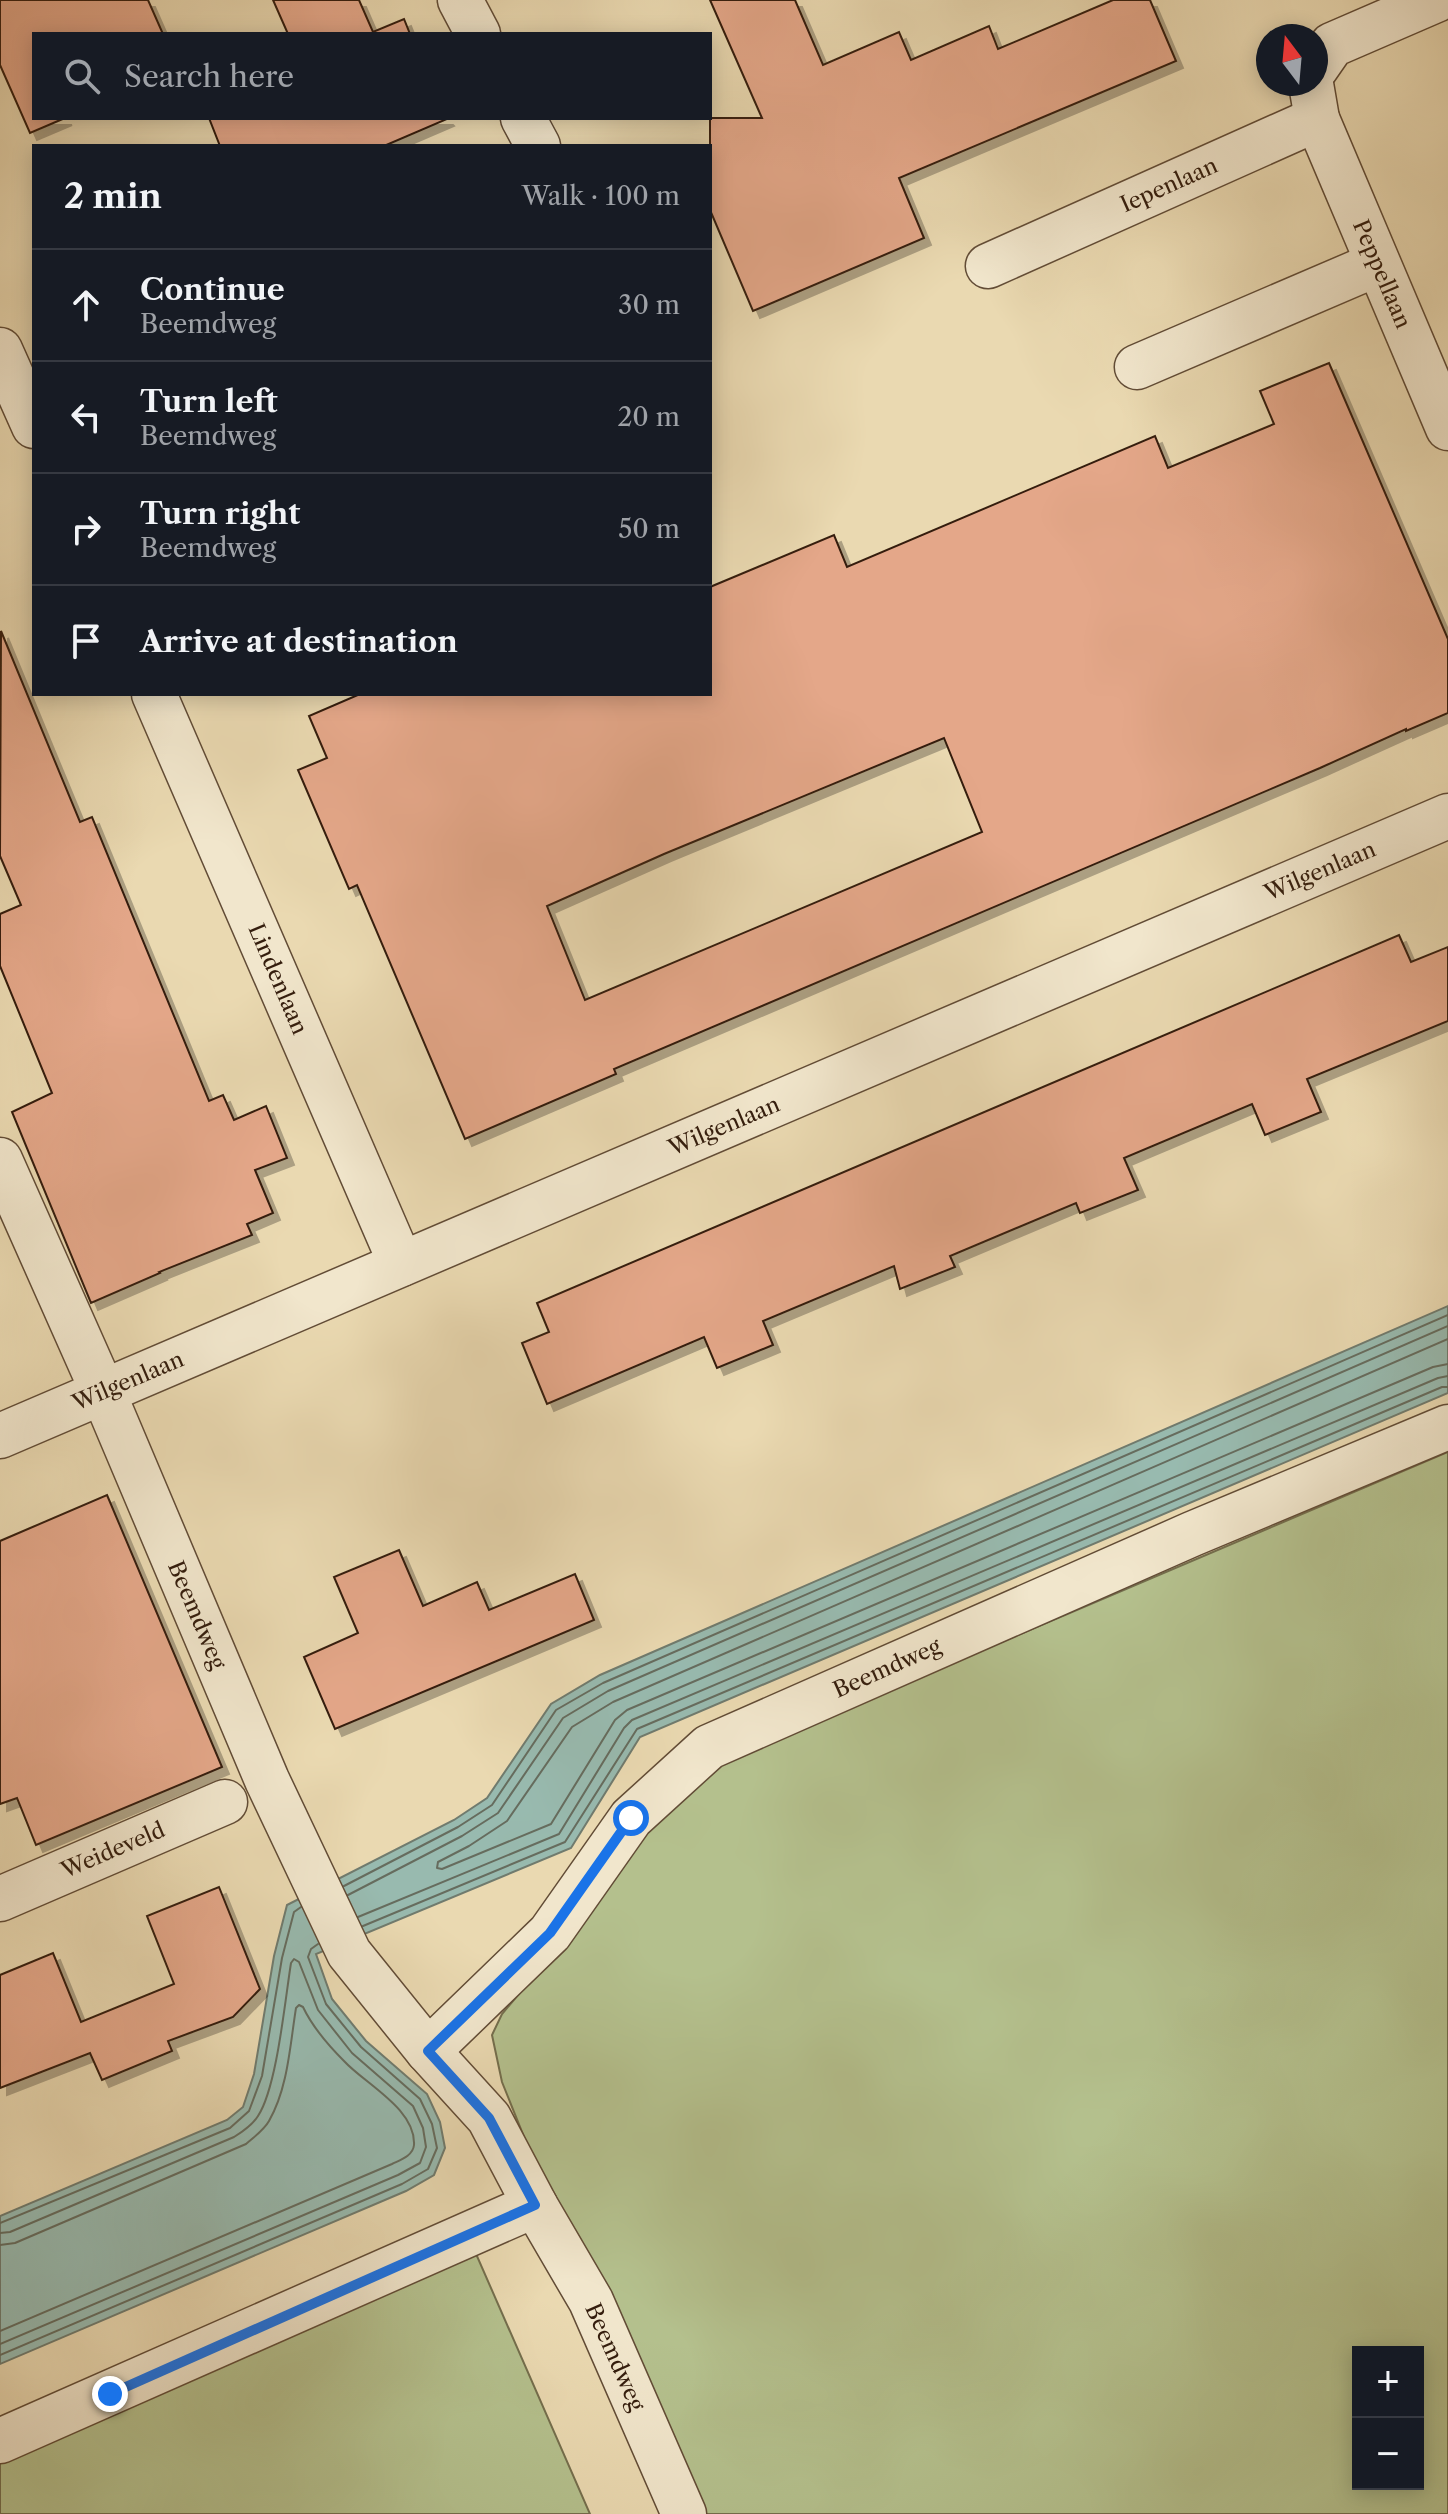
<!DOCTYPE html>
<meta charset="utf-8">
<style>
:root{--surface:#171b24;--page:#20242c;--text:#f1f3f6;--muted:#9ea1a6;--line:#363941}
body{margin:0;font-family:"Libre Caslon Text",serif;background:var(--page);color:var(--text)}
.controls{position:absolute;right:24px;bottom:24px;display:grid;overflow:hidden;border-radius:0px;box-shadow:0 4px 20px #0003}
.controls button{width:72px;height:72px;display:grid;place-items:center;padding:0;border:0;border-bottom:2px solid var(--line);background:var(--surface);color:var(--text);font:40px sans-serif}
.compass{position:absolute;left:1256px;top:24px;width:72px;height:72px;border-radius:50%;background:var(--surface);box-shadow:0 4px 20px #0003;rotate:344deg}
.stop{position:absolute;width:24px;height:24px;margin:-18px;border:6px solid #1a73e8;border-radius:50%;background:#fff}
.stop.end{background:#1a73e8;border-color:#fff;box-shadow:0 2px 8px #0008}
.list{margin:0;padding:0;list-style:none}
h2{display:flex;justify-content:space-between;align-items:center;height:104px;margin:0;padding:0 32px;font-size:34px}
h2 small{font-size:26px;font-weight:400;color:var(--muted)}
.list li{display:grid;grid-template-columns:52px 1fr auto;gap:24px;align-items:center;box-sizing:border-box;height:112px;padding:0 32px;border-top:2px solid var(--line)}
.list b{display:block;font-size:30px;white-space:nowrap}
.list p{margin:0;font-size:26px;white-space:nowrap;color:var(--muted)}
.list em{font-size:26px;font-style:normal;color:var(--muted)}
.icon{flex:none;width:44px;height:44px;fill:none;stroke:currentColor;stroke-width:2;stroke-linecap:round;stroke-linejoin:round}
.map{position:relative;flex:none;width:1448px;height:2514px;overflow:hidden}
.search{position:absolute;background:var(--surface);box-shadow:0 4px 20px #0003;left:32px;top:32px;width:680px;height:88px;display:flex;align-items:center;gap:20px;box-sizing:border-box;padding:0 28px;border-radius:0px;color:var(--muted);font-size:30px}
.panel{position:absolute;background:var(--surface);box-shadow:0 4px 20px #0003;left:32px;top:144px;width:680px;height:552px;border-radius:0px}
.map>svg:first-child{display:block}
.green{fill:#b4c08d;stroke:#746e4d;stroke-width:2;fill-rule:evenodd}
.water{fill:#98baaf;stroke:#707b6e;stroke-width:2}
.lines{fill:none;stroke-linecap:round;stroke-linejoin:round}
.shore{stroke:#666c5e;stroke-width:2}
.building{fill:#e4a789;stroke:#341d0d;stroke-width:2;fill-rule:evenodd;filter:url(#shadow)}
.street-casing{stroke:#624c36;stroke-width:47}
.street{stroke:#f1e6cc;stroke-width:44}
.route{stroke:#1a73e8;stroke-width:10}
.labels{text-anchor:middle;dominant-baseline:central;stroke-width:6;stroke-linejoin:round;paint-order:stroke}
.street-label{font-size:22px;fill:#341d0d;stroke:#f1e6cc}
</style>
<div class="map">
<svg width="1448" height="2514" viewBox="0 0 1448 2514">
<defs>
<filter id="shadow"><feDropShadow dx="7" dy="7" stdDeviation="0" flood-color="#0004"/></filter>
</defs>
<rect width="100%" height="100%" fill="#ead9b1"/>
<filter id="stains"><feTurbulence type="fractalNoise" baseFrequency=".0025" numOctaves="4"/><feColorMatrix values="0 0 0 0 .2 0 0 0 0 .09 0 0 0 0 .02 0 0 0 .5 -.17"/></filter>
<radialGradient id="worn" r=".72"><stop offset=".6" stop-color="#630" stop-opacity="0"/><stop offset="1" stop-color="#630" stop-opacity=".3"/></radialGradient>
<!-- green -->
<g class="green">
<path d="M1448,1452V2514H686L557,2219L502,2082L492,2035L502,2014L562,1943L663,1786ZM1358,2352H1418V2484H1358Z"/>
<path d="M466,2231L590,2514H0V2435Z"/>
</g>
<!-- water -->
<path class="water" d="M1448,1306V1393L640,1737L571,1848L316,1954L332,1999L366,2041L427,2094L440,2122L445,2148L434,2175L406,2191L0,2364V2216L227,2120L243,2107L254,2074L274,1956L287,1905L454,1820L487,1798L551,1704L600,1675Z"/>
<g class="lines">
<!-- shore -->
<g class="shore">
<path d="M1448,1339L613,1702L572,1727L507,1821L469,1846L438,1862L437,1868L442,1869L551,1824L615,1720L627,1710L1433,1367L1448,1364"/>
<path d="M344,1886L458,1827L492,1805L556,1710L603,1683L1448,1315"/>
<path d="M348,1895L462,1836L498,1813L563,1718L608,1691L1448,1326"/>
<path d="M358,1917L559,1834L624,1728L632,1720L1438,1378L1448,1376"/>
<path d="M363,1926L565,1842L637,1729L1442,1387H1448"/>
<path d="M0,2223L230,2128L249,2111L262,2076L282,1958L294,1912L301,1907"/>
<path d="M0,2233L10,2232L234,2137C242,2132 253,2124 258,2116C277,2087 285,2000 291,1963L294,1959L299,1962L318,2010L352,2053L413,2106L423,2128L426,2147L420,2163L398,2175L0,2344"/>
<path d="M0,2245L15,2243L246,2144C254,2137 264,2130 269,2121C288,2088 290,2045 296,2008L299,2005L303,2007C312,2026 329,2046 344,2061C365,2084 416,2109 414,2145C413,2156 400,2160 392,2164L0,2331"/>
<path d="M0,2355L402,2184L428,2169L437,2148L432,2124L420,2099L361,2047L326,2004L308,1957L311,1949L318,1944"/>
</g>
</g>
<!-- building -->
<g class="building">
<path d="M0,0H148L163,34H34V118H65L30,133L0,65Z"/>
<path d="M273,0H359L373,32L404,19L410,34H288Z"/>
<path d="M710,0H795L823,65L899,32L911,60L989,26L998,49L1113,0H1150L1176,61L899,178L924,238L753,311L710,210V118H762Z"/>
<path d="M209,118H446L447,119L384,146H220Z"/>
<path d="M1329,363L1448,639V713L1406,731V729L1320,768L614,1069L616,1074L465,1139L357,885L349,889L298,770L327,758L309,716L360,694H710V587L834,535L847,567L1155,436L1168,468L1274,424L1260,391ZM944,738L982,832L585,1000L547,906L664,854Z"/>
<path d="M1,631L80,822L92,817L209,1101L223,1095L234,1120L266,1106L287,1158L255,1170L273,1213L247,1224L252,1235L159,1272L160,1273L91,1303L12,1112L52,1093L0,966V914L21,905L0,856Z"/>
<path d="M1399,935L1411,962L1448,947V1021L1307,1079L1321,1112L1265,1135L1252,1104L1124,1158L1138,1190L1080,1213L1076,1203L950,1256L955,1267L900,1289L894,1266L763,1321L773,1345L717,1368L704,1337L547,1404L522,1343L549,1332L537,1303Z"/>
<path d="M107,1495L222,1767L36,1845L17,1798L0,1804V1541Z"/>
<path d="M399,1550L423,1606L477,1582L489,1610L575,1574L594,1620L335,1729L304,1657L358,1633L334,1577Z"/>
<path d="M219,1887L260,1989L233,2017L168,2041L172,2051L102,2080L90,2053L0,2088V1975L53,1953L81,2022L174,1984L147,1916Z"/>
</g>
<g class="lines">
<!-- street casing -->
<g class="street-casing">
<g id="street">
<path d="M460,0L478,34"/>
<path d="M1316,68L1332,45L1436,0"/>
<path d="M523,118L538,146"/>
<path d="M1317,119L1448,428"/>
<path d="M988,266L1317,119L1311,84"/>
<path d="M0,350L34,426"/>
<path d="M1137,367L1377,264"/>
<path d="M154,694L401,1264"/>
<path d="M0,1160L103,1392L267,1780L349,1953L428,2051L489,2118L535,2205L591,2301L684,2514"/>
<path d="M0,1436L1448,816"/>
<path d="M0,1899L225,1802"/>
<path d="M428,2051L550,1933L631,1818L709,1747L1192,1534L1448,1427"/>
<path d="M0,2441L535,2205"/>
</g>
</g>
<!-- street -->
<use href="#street" class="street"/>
</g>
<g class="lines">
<!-- route -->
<path class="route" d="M110,2394L535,2205L489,2118L428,2051L550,1933L631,1818"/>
</g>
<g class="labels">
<!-- street labels -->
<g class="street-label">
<text transform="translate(1169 185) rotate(-24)">Iepenlaan</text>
<text transform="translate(1382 274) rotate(67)">Peppellaan</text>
<text transform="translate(1320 871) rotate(-23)">Wilgenlaan</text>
<text transform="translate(278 979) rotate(67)">Lindenlaan</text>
<text transform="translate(724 1126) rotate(-23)">Wilgenlaan</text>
<text transform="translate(128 1381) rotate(-23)">Wilgenlaan</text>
<text transform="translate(197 1615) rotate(67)">Beemdweg</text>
<text transform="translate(887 1668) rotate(-24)">Beemdweg</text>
<text transform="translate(113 1850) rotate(-23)">Weideveld</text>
<text transform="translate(615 2357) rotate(66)">Beemdweg</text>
</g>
</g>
<rect width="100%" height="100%" filter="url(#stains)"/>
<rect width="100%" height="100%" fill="url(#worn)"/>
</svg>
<div class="controls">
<button>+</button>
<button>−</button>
</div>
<svg class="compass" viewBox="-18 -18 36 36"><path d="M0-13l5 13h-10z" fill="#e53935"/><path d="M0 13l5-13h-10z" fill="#9ea1a6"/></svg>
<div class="stop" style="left:631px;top:1818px"></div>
<div class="stop end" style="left:110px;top:2394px"></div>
<div class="search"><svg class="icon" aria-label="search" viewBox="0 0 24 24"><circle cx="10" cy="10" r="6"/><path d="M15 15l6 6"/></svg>Search here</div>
<section class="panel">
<h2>2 min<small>Walk · 100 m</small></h2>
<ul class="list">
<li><svg class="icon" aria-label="ahead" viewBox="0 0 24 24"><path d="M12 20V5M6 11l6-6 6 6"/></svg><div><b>Continue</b><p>Beemdweg</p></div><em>30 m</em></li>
<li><svg class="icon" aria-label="left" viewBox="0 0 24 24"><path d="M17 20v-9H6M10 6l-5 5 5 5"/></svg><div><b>Turn left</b><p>Beemdweg</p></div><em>20 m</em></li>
<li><svg class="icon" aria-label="right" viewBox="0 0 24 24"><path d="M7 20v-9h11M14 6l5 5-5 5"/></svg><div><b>Turn right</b><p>Beemdweg</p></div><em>50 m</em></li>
<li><svg class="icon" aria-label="arrive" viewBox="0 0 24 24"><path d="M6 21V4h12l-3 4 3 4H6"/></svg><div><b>Arrive at destination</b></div></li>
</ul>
</section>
</div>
